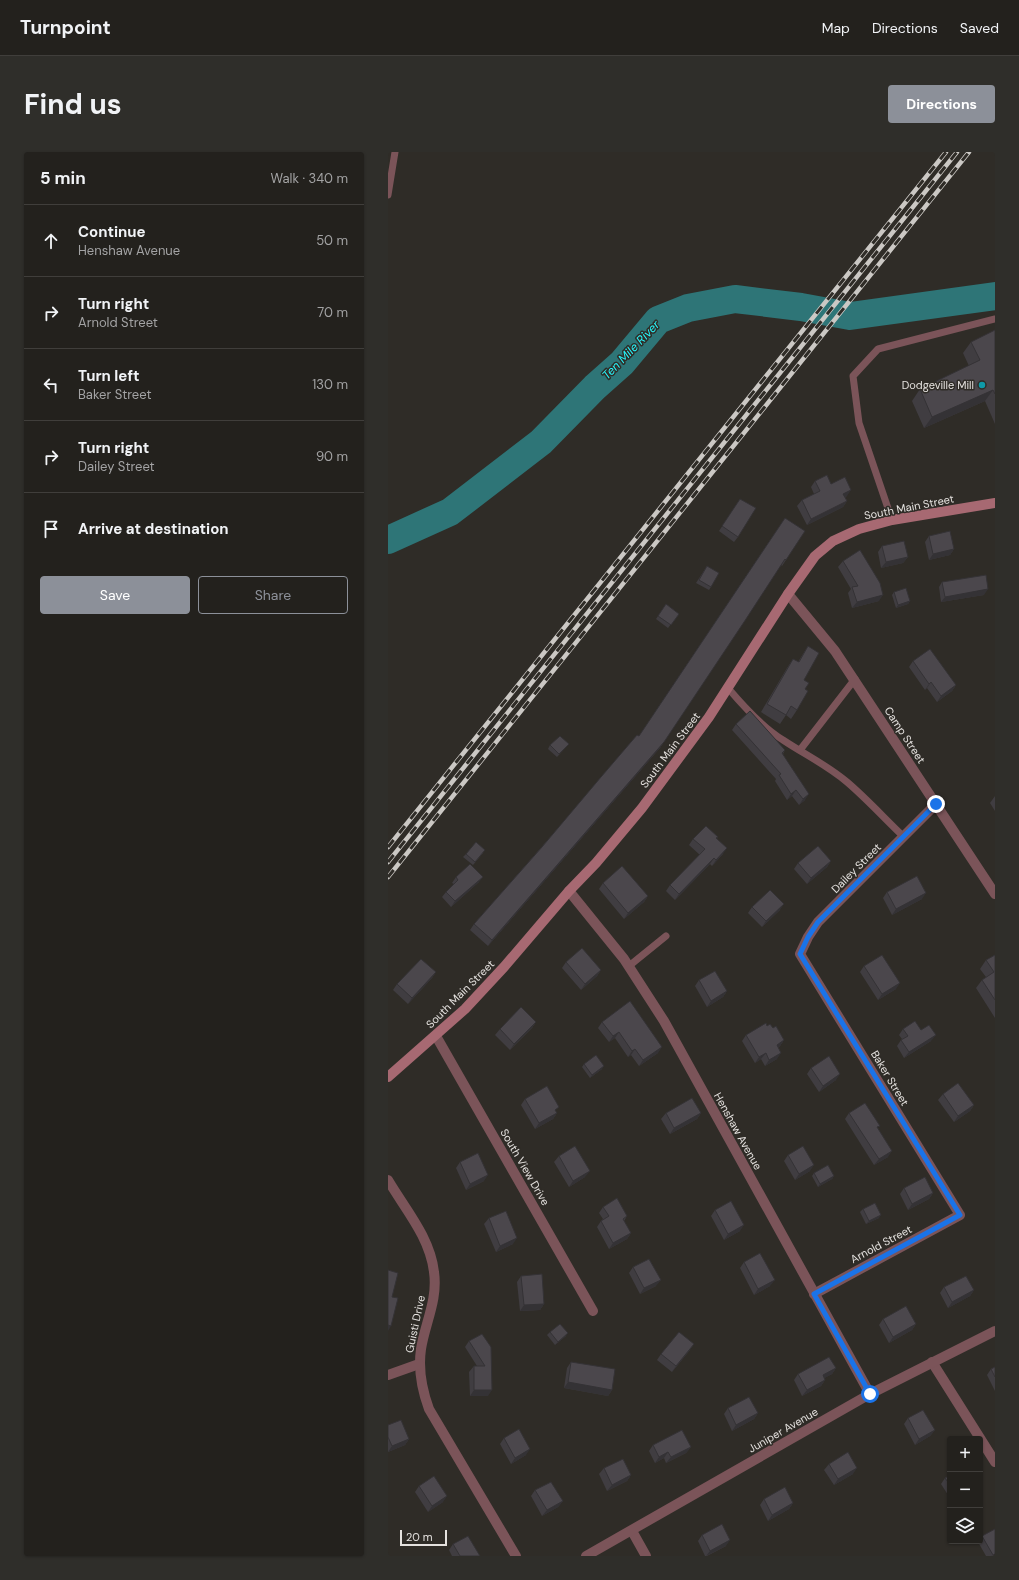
<!DOCTYPE html>
<meta charset="utf-8">
<style>
:root{--surface:#23211d;--page:#2f2e2a;--text:#f1f3f6;--muted:#a3a3a4;--line:#403e3b;--accent:#8c9099}
body{margin:0;font-family:"DM Sans",sans-serif;background:var(--page);color:var(--text)}
.controls{position:absolute;right:12px;bottom:12px;display:grid;overflow:hidden;border-radius:4px;box-shadow:0 1px 3px #0004}
.controls button{width:36px;height:36px;display:grid;place-items:center;padding:0;border:0;border-bottom:1px solid var(--line);background:var(--surface);color:var(--text);font:20px sans-serif}
.scale{position:absolute;left:12px;bottom:10px;width:47px;box-sizing:border-box;padding-left:4px;border:2px solid #e5e2df;border-top:0;font-size:11px;line-height:14px;white-space:nowrap;color:#e5e2df;-webkit-text-stroke:3px #2f2c27;paint-order:stroke}
.stop{position:absolute;width:12px;height:12px;margin:-9px;border:3px solid #1a73e8;border-radius:50%;background:#fff}
.stop.end{background:#1a73e8;border-color:#fff;box-shadow:0 1px 4px #0008}
.list{margin:0;padding:0;list-style:none}
h2{display:flex;justify-content:space-between;align-items:center;height:52px;margin:0;padding:0 16px;font-size:17px}
h2 small{font-size:13px;font-weight:400;color:var(--muted)}
.list li{display:grid;grid-template-columns:26px 1fr auto;gap:12px;align-items:center;box-sizing:border-box;height:72px;padding:0 16px;border-top:1px solid var(--line)}
.list b{display:block;font-size:15px;white-space:nowrap}
.list p{margin:0;font-size:13px;white-space:nowrap;color:var(--muted)}
.list em{font-size:13px;font-style:normal;color:var(--muted)}
.actions{display:flex;gap:8px;padding:12px 16px}
.actions a{flex:1;padding:9px 0;border:1px solid var(--accent);border-radius:4px;text-align:center;font-size:14px;color:var(--accent)}
.actions .main{background:var(--accent);color:#fff}
.icon{flex:none;width:22px;height:22px;fill:none;stroke:currentColor;stroke-width:2;stroke-linecap:round;stroke-linejoin:round}
.map{position:relative;flex:none;width:607px;height:1404px;overflow:hidden;border-radius:4px}
header{display:flex;align-items:center;gap:24px;box-sizing:border-box;height:56px;padding:0 20px;background:var(--surface);border-bottom:1px solid var(--line)}
header strong{font-size:19px}
nav{display:flex;gap:22px;margin-inline-start:auto;font-size:14px}
.intro{display:flex;align-items:center;justify-content:space-between;box-sizing:border-box;height:96px;padding:0 24px}
h1{margin:0;font-size:28px}
.button{padding:10px 18px;border-radius:4px;background:var(--accent);color:#fff;font-size:14px;font-weight:700}
main{display:flex;gap:24px;padding:0 24px}
aside{flex:1;background:var(--surface);border-radius:4px;box-shadow:0 1px 3px #0004}
.map>svg:first-child{display:block}
.lines{fill:none;stroke-linecap:round;stroke-linejoin:round}
.river{stroke:#2e7577;stroke-width:28}
.lane{stroke:#7b5459;stroke-width:7}
.street{stroke:#7b5459;stroke-width:10}
.secondary{stroke:#a76972;stroke-width:10}
.rail-casing{stroke:#cbc8c4;stroke-width:4.5}
.rail{stroke:#2f2c27;stroke-width:3;stroke-dasharray:9;stroke-linecap:butt}
.wall{fill:#403d41}
.shaded-wall{fill:#343235}
.building{fill:#4b474c;stroke:#343235}
.route{stroke:#1a73e8;stroke-width:5}
.culture-dot{fill:#0f9aa8;stroke:#2f2c27;stroke-width:1.5}
.labels{text-anchor:middle;dominant-baseline:central;stroke-width:3;stroke-linejoin:round;paint-order:stroke}
.poi-label{font-size:11px;fill:#e5e2df;stroke:#2f2c27;text-anchor:end}
.street-label{font-size:11px;fill:#e5e2df;stroke:#2f2c27}
.water-label{font-size:12px;font-style:italic;fill:#26f8fd;stroke:#2f2c27}
</style>
<header>
<strong>Turnpoint</strong>
<nav><a>Map</a><a>Directions</a><a>Saved</a></nav>
</header>
<div class="intro"><h1>Find us</h1><a class="button">Directions</a></div>
<main>
<aside>
<h2>5 min<small>Walk · 340 m</small></h2>
<ul class="list">
<li><svg class="icon" aria-label="ahead" viewBox="0 0 24 24"><path d="M12 20V5M6 11l6-6 6 6"/></svg><div><b>Continue</b><p>Henshaw Avenue</p></div><em>50 m</em></li>
<li><svg class="icon" aria-label="right" viewBox="0 0 24 24"><path d="M7 20v-9h11M14 6l5 5-5 5"/></svg><div><b>Turn right</b><p>Arnold Street</p></div><em>70 m</em></li>
<li><svg class="icon" aria-label="left" viewBox="0 0 24 24"><path d="M17 20v-9H6M10 6l-5 5 5 5"/></svg><div><b>Turn left</b><p>Baker Street</p></div><em>130 m</em></li>
<li><svg class="icon" aria-label="right" viewBox="0 0 24 24"><path d="M7 20v-9h11M14 6l5 5-5 5"/></svg><div><b>Turn right</b><p>Dailey Street</p></div><em>90 m</em></li>
<li><svg class="icon" aria-label="arrive" viewBox="0 0 24 24"><path d="M6 21V4h12l-3 4 3 4H6"/></svg><div><b>Arrive at destination</b></div></li>
</ul>
<div class="actions"><a class="main">Save</a><a>Share</a></div>
</aside>
<div class="map">
<svg width="607" height="1404" viewBox="0 0 607 1404">
<rect width="100%" height="100%" fill="#2f2c27"/>
<g class="lines">
<!-- river -->
<path class="river" d="M0,388L62,360L153,290L207,235L234,211L270,168L300,156L347,147L413,155L462,164L607,144"/>
<!-- lane -->
<g class="lane">
<path d="M0,43L7,0"/>
<path d="M504,368L471,271L465,224L490,197L607,167"/>
<path d="M340,536C356,555 374,575 395,588C416,602 439,613 459,630C479,647 497,667 516,685"/>
<path d="M412,598L467,527"/>
<path d="M241,814L278,784"/>
</g>
<!-- street -->
<g class="street">
<path d="M400,442L447,499L607,742"/>
<path d="M181,739L236,807L276,869L482,1242"/>
<path d="M48,884L205,1159"/>
<path d="M0,1028C17,1057 42,1085 46,1120C50,1148 37,1171 33,1197C30,1218 34,1238 41,1257L128,1404"/>
<path d="M426,1142L572,1063L412,802L420,785L430,770L548,652"/>
<path d="M544,1210L607,1310"/>
<path d="M0,1223L31,1212"/>
<path d="M244,1379L258,1404"/>
<path d="M198,1404L482,1242L607,1179"/>
</g>
<!-- secondary -->
<path class="secondary" d="M0,925L77,857L116,815L181,739L208,711L254,656L321,565L400,442L427,404L445,389L471,377L504,368L607,351"/>
<!-- rail casing -->
<g class="rail-casing">
<g id="rail">
<path d="M0,695L558,0"/>
<path d="M0,710L569,0"/>
<path d="M0,725L581,0"/>
</g>
</g>
<!-- rail -->
<use href="#rail" class="rail"/>
</g>
<!-- wall -->
<g class="wall">
<path d="M607,178V272L597,249L536,276L524,249L532,237L581,214L575,201L583,190Z"/>
<path d="M427,329L443,332L459,344L457,345L459,349L455,355L419,373L409,354L414,348L426,342L423,335Z"/>
<path d="M352,347L350,385L346,390L331,379Z"/>
<path d="M397,366L398,408L394,414L393,413L272,596L100,794L82,778L86,772L251,584Z"/>
<path d="M541,384L566,397L562,403L541,408L537,390Z"/>
<path d="M494,394L520,405L515,411L493,416L490,400Z"/>
<path d="M455,409L491,449L464,456L460,441L463,437L450,415Z"/>
<path d="M319,414L323,435L321,438L308,431Z"/>
<path d="M554,430L596,443L553,450L551,435Z"/>
<path d="M506,440L522,449L520,452L508,456L504,443Z"/>
<path d="M278,452L291,462L280,476L268,467Z"/>
<path d="M420,494L416,528L417,537L409,558L403,567L398,563L392,572L373,560L399,516L405,507L410,510Z"/>
<path d="M525,509L568,533L564,539L549,550L539,536L537,538L521,515Z"/>
<path d="M348,572L397,598L395,602L417,648L411,653L404,644L399,648L387,629L388,627L344,578Z"/>
<path d="M181,592L169,605L160,597L162,593Z"/>
<path d="M607,644V659L602,651Z"/>
<path d="M329,686L335,702L324,714L322,712L287,748L278,739L282,733L312,703L301,693L305,687Z"/>
<path d="M95,701L85,713L75,705L78,702Z"/>
<path d="M443,709L439,715L419,732L406,717L410,711Z"/>
<path d="M68,725L91,730L63,755L54,745L58,740L66,732L64,731Z"/>
<path d="M215,731L260,744L256,750L236,767L211,737Z"/>
<path d="M499,740L534,747L504,763L495,746Z"/>
<path d="M364,755L392,758L374,775L360,761Z"/>
<path d="M607,803V866L588,836L594,828L598,825L592,817L598,808Z"/>
<path d="M178,810L213,818L209,824L193,838L174,816Z"/>
<path d="M476,814L508,837L490,848L472,820Z"/>
<path d="M48,820L44,826L20,852L5,838L9,832Z"/>
<path d="M311,828L339,839L335,845L319,855L307,834Z"/>
<path d="M148,870L144,876L122,898L107,883L112,877Z"/>
<path d="M214,870L270,901L251,914L243,903L240,905L227,886L221,890L210,876Z"/>
<path d="M379,874L385,876L396,888L392,894L390,896L389,907L377,914L373,907L367,911L354,889L358,883Z"/>
<path d="M515,877L533,878L543,889L516,906L509,894L513,888L514,887L511,883Z"/>
<path d="M196,912L214,917L202,926L194,915Z"/>
<path d="M423,916L448,928L431,940L419,922Z"/>
<path d="M555,942L586,953L582,959L566,970L550,948Z"/>
<path d="M137,947L168,960L169,961L165,967L147,977L133,953Z"/>
<path d="M278,961H313L309,967L282,982L273,967Z"/>
<path d="M461,961L490,976L500,1005L486,1013L457,967Z"/>
<path d="M400,1003L422,1019L407,1028L396,1009Z"/>
<path d="M171,1004L197,1025L181,1035L166,1010Z"/>
<path d="M72,1010L96,1029L78,1038L68,1016Z"/>
<path d="M426,1021L446,1024L444,1027L430,1035L424,1024Z"/>
<path d="M516,1036L545,1041L541,1047L520,1058L512,1042Z"/>
<path d="M215,1055L239,1064L236,1069L243,1081L239,1087L221,1097L209,1075L213,1069L215,1067L211,1061Z"/>
<path d="M475,1057L491,1066L478,1072L472,1060Z"/>
<path d="M327,1058L352,1079L336,1088L323,1064Z"/>
<path d="M101,1066L125,1092L108,1100L96,1072Z"/>
<path d="M356,1110L382,1134L366,1143L352,1116Z"/>
<path d="M245,1115L268,1134L252,1142L241,1121Z"/>
<path d="M133,1124L156,1152L152,1158L132,1159L129,1130Z"/>
<path d="M556,1135L586,1138L582,1144L560,1156L552,1141Z"/>
<path d="M495,1167L528,1172L524,1178L501,1191L491,1173Z"/>
<path d="M162,1180L178,1184L167,1193L159,1183Z"/>
<path d="M94,1182L100,1244H82L81,1220L86,1214H89L77,1195L81,1189Z"/>
<path d="M302,1198L284,1220L269,1208L273,1202Z"/>
<path d="M183,1210L224,1238L220,1244L176,1236L179,1216Z"/>
<path d="M607,1215V1239L599,1223L603,1217Z"/>
<path d="M448,1216L444,1222L436,1226L437,1228L433,1234L414,1244L406,1228L410,1222Z"/>
<path d="M340,1256L370,1261L366,1267L344,1279L336,1262Z"/>
<path d="M520,1266L547,1278L542,1284L527,1293L516,1272Z"/>
<path d="M0,1273L21,1287L17,1293L0,1300Z"/>
<path d="M116,1286L138,1303L123,1312L112,1292Z"/>
<path d="M265,1293L303,1295L298,1301L278,1311L276,1306L267,1311L261,1299Z"/>
<path d="M441,1312L465,1322L446,1333L436,1318Z"/>
<path d="M216,1316L243,1323L239,1329L219,1339L211,1322Z"/>
<path d="M562,1323V1346L553,1332L557,1326Z"/>
<path d="M31,1334L55,1350L40,1360L27,1340Z"/>
<path d="M147,1338L175,1349L170,1355L154,1364L143,1344Z"/>
<path d="M376,1347L405,1351L401,1357L380,1369L372,1353Z"/>
<path d="M314,1383L338,1394L319,1404H317L310,1389Z"/>
<path d="M594,1384L607,1404H598L590,1390L591,1389H592V1387Z"/>
<path d="M65,1392L92,1404H64L61,1398Z"/>
</g>
<!-- shaded-wall -->
<g class="shaded-wall">
<path d="M605,238L597,249L536,276L544,265Z"/>
<path d="M463,338L459,344L451,348L455,342Z"/>
<path d="M459,349L455,355L419,373L423,367Z"/>
<path d="M566,397L562,403L541,408L545,402Z"/>
<path d="M520,405L515,411L493,416L498,410Z"/>
<path d="M600,437L596,443L553,450L557,445Z"/>
<path d="M495,443L491,449L464,456L469,450Z"/>
<path d="M522,449L520,452L508,456L510,453Z"/>
<path d="M543,530L539,536L537,538L541,532Z"/>
<path d="M568,533L564,539L549,550L553,544Z"/>
<path d="M276,590L272,596L100,794L104,788Z"/>
<path d="M408,638L404,644L399,648L403,642Z"/>
<path d="M421,642L417,648L411,653L415,647Z"/>
<path d="M339,696L335,702L324,714L328,708Z"/>
<path d="M326,706L322,712L287,748L291,742Z"/>
<path d="M443,709L439,715L419,732L423,726Z"/>
<path d="M95,725L91,730L63,755L67,749Z"/>
<path d="M538,741L534,747L504,763L508,757Z"/>
<path d="M260,744L256,750L236,767L240,761Z"/>
<path d="M396,752L392,758L374,775L378,769Z"/>
<path d="M213,818L209,824L193,838L197,832Z"/>
<path d="M48,820L44,826L20,852L24,846Z"/>
<path d="M512,831L508,837L490,848L494,842Z"/>
<path d="M339,839L335,845L319,855L323,849Z"/>
<path d="M148,870L144,876L122,898L126,892Z"/>
<path d="M231,880L227,886L221,890L225,884Z"/>
<path d="M548,883L543,889L516,906L521,900Z"/>
<path d="M396,888L392,894L384,899L389,893Z"/>
<path d="M274,895L270,901L251,914L255,908Z"/>
<path d="M247,897L243,903L240,905L244,899Z"/>
<path d="M378,901L373,907L367,911L371,905Z"/>
<path d="M393,901L389,907L377,914L381,908Z"/>
<path d="M216,914L214,917L202,926L204,923Z"/>
<path d="M452,922L448,928L431,940L435,934Z"/>
<path d="M586,953L582,959L566,970L570,964Z"/>
<path d="M169,961L165,967L147,977L151,971Z"/>
<path d="M313,961L309,967L282,982L286,976Z"/>
<path d="M504,999L500,1005L486,1013L491,1007Z"/>
<path d="M426,1013L422,1019L407,1028L411,1022Z"/>
<path d="M202,1019L197,1025L181,1035L185,1029Z"/>
<path d="M100,1023L96,1029L78,1038L82,1032Z"/>
<path d="M446,1024L444,1027L430,1035L432,1032Z"/>
<path d="M545,1041L541,1047L520,1058L524,1052Z"/>
<path d="M493,1063L491,1066L478,1072L481,1069Z"/>
<path d="M356,1073L352,1079L336,1088L340,1082Z"/>
<path d="M243,1081L239,1087L221,1097L225,1091Z"/>
<path d="M129,1086L125,1092L108,1100L112,1094Z"/>
<path d="M273,1128L268,1134L252,1142L256,1136Z"/>
<path d="M387,1128L382,1134L366,1143L370,1137Z"/>
<path d="M586,1138L582,1144L560,1156L564,1150Z"/>
<path d="M156,1152L152,1158L132,1159L136,1153Z"/>
<path d="M528,1172L524,1178L501,1191L505,1185Z"/>
<path d="M0,1173L3,1174L0,1179Z"/>
<path d="M180,1181L178,1184L167,1193L170,1190Z"/>
<path d="M306,1192L302,1198L284,1220L288,1214Z"/>
<path d="M448,1216L444,1222L431,1229L435,1223Z"/>
<path d="M437,1228L433,1234L414,1244L419,1238Z"/>
<path d="M180,1230L224,1238L220,1244L176,1236Z"/>
<path d="M86,1238H104L100,1244H82Z"/>
<path d="M370,1261L366,1267L344,1279L348,1273Z"/>
<path d="M547,1278L542,1284L527,1293L531,1287Z"/>
<path d="M21,1287L17,1293L0,1300L4,1294Z"/>
<path d="M303,1295L298,1301L278,1311L283,1305Z"/>
<path d="M142,1297L138,1303L123,1312L127,1306Z"/>
<path d="M280,1300L276,1306L267,1311L271,1305Z"/>
<path d="M469,1316L465,1322L446,1333L450,1327Z"/>
<path d="M243,1323L239,1329L219,1339L224,1333Z"/>
<path d="M59,1344L55,1350L40,1360L44,1354Z"/>
<path d="M175,1349L170,1355L154,1364L159,1358Z"/>
<path d="M405,1351L401,1357L380,1369L384,1363Z"/>
<path d="M342,1388L338,1394L318,1404L322,1399Z"/>
</g>
<!-- building -->
<g class="building">
<path d="M607,178V242L605,238L544,265L532,237L592,208L583,190Z"/>
<path d="M439,323L443,332L457,325L463,338L455,342L459,349L423,367L414,348L432,339L427,329Z"/>
<path d="M352,347L368,356L350,385L334,374Z"/>
<path d="M397,366L417,379L398,408L397,407L358,467L276,590L104,788L86,772L154,695L213,625L249,583L251,584Z"/>
<path d="M562,379L566,397L545,402L541,384Z"/>
<path d="M516,389L520,405L498,410L494,394Z"/>
<path d="M472,398L492,431L495,443L469,450L464,435L470,434L455,409Z"/>
<path d="M319,414L331,421L323,435L311,428Z"/>
<path d="M598,423L600,437L557,445L554,430Z"/>
<path d="M518,436L522,449L510,453L506,440Z"/>
<path d="M278,452L291,462L283,473L270,464Z"/>
<path d="M420,494L431,501L416,528L421,531L417,537L420,539L409,558L403,554L398,563L379,552L405,507L411,510Z"/>
<path d="M542,497L568,533L553,544L543,530L541,532L525,509Z"/>
<path d="M362,559L397,598L394,601L421,642L415,647L408,638L403,642L391,623L393,622L348,572Z"/>
<path d="M172,584L181,592L171,602L162,593Z"/>
<path d="M318,674L330,685L328,686L339,696L328,708L326,706L291,742L282,733L317,697L305,687Z"/>
<path d="M88,690L97,698L87,710L78,702Z"/>
<path d="M430,694L443,709L423,726L410,711Z"/>
<path d="M82,712L95,725L67,749L58,740L70,728L68,725Z"/>
<path d="M234,714L260,744L240,761L215,731Z"/>
<path d="M529,724L538,741L508,757L499,740Z"/>
<path d="M382,738L396,752L378,769L364,755Z"/>
<path d="M194,796L213,818L197,832L178,810Z"/>
<path d="M494,803L512,831L494,842L476,814Z"/>
<path d="M607,803V848L594,828L606,820L598,808Z"/>
<path d="M33,807L48,820L24,846L9,832Z"/>
<path d="M327,819L339,839L323,849L311,828Z"/>
<path d="M242,849L274,895L255,908L247,897L244,899L231,880L225,884L214,870Z"/>
<path d="M133,855L148,870L126,892L112,877Z"/>
<path d="M527,869L533,878L541,873L548,883L521,900L513,888L520,884L515,877Z"/>
<path d="M378,871L379,874L382,872L385,876L388,874L396,888L389,893L393,901L381,908L378,901L371,905L358,883Z"/>
<path d="M208,903L216,914L204,923L196,912Z"/>
<path d="M441,904L452,922L435,934L423,916Z"/>
<path d="M570,931L586,953L570,964L555,942Z"/>
<path d="M159,934L171,955L167,958L169,961L151,971L137,947Z"/>
<path d="M304,946L313,961L286,976L278,961Z"/>
<path d="M477,951L492,974L489,975L504,999L491,1007L461,961Z"/>
<path d="M187,994L202,1019L185,1029L171,1004Z"/>
<path d="M415,994L426,1013L411,1022L400,1003Z"/>
<path d="M90,1001L100,1023L82,1032L72,1010Z"/>
<path d="M440,1013L446,1024L432,1032L426,1021Z"/>
<path d="M537,1025L545,1041L524,1052L516,1036Z"/>
<path d="M229,1046L239,1064L235,1067L243,1081L225,1091L213,1069L221,1064L215,1055Z"/>
<path d="M343,1049L356,1073L340,1082L327,1058Z"/>
<path d="M487,1051L493,1063L481,1069L475,1057Z"/>
<path d="M118,1059L129,1086L112,1094L101,1066Z"/>
<path d="M372,1101L387,1128L370,1137L356,1110Z"/>
<path d="M261,1107L273,1128L256,1136L245,1115Z"/>
<path d="M0,1118L10,1121L4,1145L10,1146L3,1174L0,1173Z"/>
<path d="M154,1122L156,1152L136,1153L133,1124Z"/>
<path d="M578,1124L586,1138L564,1150L556,1135Z"/>
<path d="M518,1154L528,1172L505,1185L495,1167Z"/>
<path d="M172,1172L180,1181L170,1190L162,1180Z"/>
<path d="M291,1180L306,1192L288,1214L273,1202Z"/>
<path d="M94,1182L103,1195L104,1238H86V1214H97L81,1189Z"/>
<path d="M441,1205L448,1216L435,1223L437,1228L419,1238L410,1222Z"/>
<path d="M183,1210L227,1217L224,1238L180,1230Z"/>
<path d="M607,1215V1225L603,1217Z"/>
<path d="M361,1245L370,1261L348,1273L340,1256Z"/>
<path d="M535,1258L547,1278L531,1287L520,1266Z"/>
<path d="M13,1268L21,1287L4,1294L0,1285V1273Z"/>
<path d="M131,1277L142,1297L127,1306L116,1286Z"/>
<path d="M294,1278L303,1295L283,1305L280,1300L271,1305L265,1293Z"/>
<path d="M460,1300L469,1316L450,1327L441,1312Z"/>
<path d="M235,1307L243,1323L224,1333L216,1316Z"/>
<path d="M562,1323V1333L557,1326Z"/>
<path d="M46,1324L59,1344L44,1354L31,1334Z"/>
<path d="M163,1330L175,1349L159,1358L147,1338Z"/>
<path d="M397,1335L405,1351L384,1363L376,1347Z"/>
<path d="M334,1372L342,1388L322,1399L314,1383Z"/>
<path d="M607,1377V1402L605,1403L594,1384Z"/>
<path d="M80,1384L92,1404H72L65,1392Z"/>
</g>
<g class="lines">
<!-- route -->
<path class="route" d="M482,1242L426,1142L572,1063L412,802L420,785L430,770L548,652"/>
</g>
<!-- markers -->
<circle class="culture-dot" cx="594" cy="233" r="4"/>
<g class="labels">
<!-- poi labels -->
<g class="poi-label">
<text x="586" y="233">Dodgeville Mill</text>
</g>
<!-- street labels -->
<g class="street-label">
<text transform="translate(521 355) rotate(-11)">South Main Street</text>
<text transform="translate(517 583) rotate(57)">Camp Street</text>
<text transform="translate(282 598) rotate(-53)">South Main Street</text>
<text transform="translate(468 716) rotate(-45)">Dailey Street</text>
<text transform="translate(72 842) rotate(-45)">South Main Street</text>
<text transform="translate(502 926) rotate(59)">Baker Street</text>
<text transform="translate(350 979) rotate(61)">Henshaw Avenue</text>
<text transform="translate(137 1015) rotate(60)">South View Drive</text>
<text transform="translate(493 1092) rotate(-28)">Arnold Street</text>
<text transform="translate(27 1172) rotate(-78)">Guisti Drive</text>
<text transform="translate(395 1278) rotate(-30)">Juniper Avenue</text>
</g>
<!-- water labels -->
<g class="water-label">
<text transform="translate(243 198) rotate(-46)">Ten Mile River</text>
</g>
</g>
</svg>
<div class="controls">
<button>+</button>
<button>−</button>
<button><svg class="icon" aria-label="layers" viewBox="0 0 24 24"><path d="M12 4l9 5-9 5-9-5zM3 14l9 5 9-5"/></svg></button>
</div>
<div class="scale">20 m</div>
<div class="stop" style="left:482px;top:1242px"></div>
<div class="stop end" style="left:548px;top:652px"></div>
</div>
</main>
